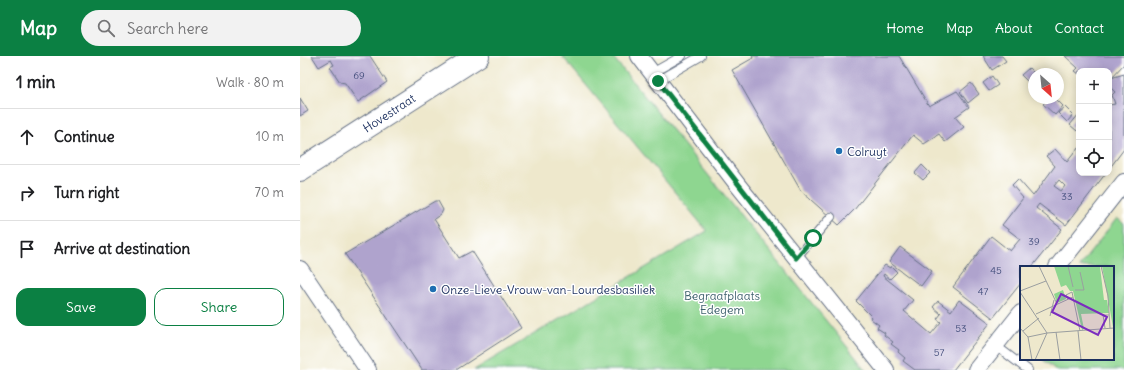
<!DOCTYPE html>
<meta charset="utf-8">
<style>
:root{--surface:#fff;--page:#f2f2f2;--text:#202124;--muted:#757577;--line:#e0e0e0;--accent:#0b8043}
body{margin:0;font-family:Delius,sans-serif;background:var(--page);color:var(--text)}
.controls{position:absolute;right:12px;top:12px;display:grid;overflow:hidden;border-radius:8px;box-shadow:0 2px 10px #0003}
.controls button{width:36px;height:36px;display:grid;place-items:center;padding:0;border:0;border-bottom:1px solid var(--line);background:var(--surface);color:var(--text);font:20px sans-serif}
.compass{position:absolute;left:728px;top:12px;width:36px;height:36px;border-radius:50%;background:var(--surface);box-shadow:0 2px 10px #0003;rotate:153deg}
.stop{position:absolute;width:12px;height:12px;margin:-9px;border:3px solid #0b8043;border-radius:50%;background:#fff}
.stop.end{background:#0b8043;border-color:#fff;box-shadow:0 1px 4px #0008}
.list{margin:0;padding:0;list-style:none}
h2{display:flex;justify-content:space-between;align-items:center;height:52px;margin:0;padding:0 16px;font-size:17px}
h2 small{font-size:13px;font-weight:400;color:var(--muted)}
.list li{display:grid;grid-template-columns:26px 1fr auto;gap:12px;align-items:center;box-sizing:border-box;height:56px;padding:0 16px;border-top:1px solid var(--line)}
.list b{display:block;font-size:15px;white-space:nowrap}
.list em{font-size:13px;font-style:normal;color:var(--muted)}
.actions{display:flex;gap:8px;padding:12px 16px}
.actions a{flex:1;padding:9px 0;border:1px solid var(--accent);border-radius:12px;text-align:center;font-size:14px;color:var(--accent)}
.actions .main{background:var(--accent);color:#fff}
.icon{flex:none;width:22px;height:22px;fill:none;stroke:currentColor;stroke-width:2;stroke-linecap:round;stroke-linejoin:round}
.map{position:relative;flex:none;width:824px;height:314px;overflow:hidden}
header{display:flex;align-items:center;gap:24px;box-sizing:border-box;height:56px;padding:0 20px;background:var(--accent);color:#fff}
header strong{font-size:19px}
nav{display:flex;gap:22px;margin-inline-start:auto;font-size:14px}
.search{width:280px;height:36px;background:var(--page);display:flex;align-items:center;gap:10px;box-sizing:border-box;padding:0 14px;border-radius:22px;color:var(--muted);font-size:15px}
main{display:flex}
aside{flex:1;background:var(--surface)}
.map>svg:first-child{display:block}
.green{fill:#8ed690;stroke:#548277}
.building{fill:#afa3cd;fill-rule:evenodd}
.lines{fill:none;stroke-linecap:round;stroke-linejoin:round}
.lane-casing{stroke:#657084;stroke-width:10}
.street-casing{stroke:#657084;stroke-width:18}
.secondary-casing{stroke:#657084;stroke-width:24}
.lane{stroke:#fff;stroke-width:8}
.street{stroke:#fff;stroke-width:16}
.secondary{stroke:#fff;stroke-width:22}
.route{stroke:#0b8043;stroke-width:5}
.poi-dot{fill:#1f6fb2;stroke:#fff;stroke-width:1.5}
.labels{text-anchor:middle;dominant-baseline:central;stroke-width:3;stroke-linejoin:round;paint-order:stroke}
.number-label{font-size:10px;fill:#404c7a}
.street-label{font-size:12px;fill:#1b2f5e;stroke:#fff}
.poi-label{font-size:12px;fill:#1b2f5e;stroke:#fff;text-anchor:start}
.park-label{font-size:12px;fill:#3e616d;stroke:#fff}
.inset-road{fill:none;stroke:#9a9ea0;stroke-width:1}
.view{fill:#7b2cbf;fill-opacity:0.15;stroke:#7b2cbf;stroke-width:2}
.inset-edge{fill:none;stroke:#1b2f5e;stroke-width:2}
</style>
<header>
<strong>Map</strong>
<div class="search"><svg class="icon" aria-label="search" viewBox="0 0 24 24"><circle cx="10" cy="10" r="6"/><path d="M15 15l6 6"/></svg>Search here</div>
<nav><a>Home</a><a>Map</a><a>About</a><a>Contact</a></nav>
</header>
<main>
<aside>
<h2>1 min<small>Walk · 80 m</small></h2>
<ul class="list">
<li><svg class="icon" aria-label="ahead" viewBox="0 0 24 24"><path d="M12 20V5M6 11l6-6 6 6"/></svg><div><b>Continue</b></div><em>10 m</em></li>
<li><svg class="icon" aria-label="right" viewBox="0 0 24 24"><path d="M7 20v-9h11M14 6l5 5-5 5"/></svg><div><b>Turn right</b></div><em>70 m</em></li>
<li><svg class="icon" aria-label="arrive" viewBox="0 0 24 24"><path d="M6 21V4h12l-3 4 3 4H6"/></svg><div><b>Arrive at destination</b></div></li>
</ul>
<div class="actions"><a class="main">Save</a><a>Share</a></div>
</aside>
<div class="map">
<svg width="824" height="314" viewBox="0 0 824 314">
<rect width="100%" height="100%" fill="#fff"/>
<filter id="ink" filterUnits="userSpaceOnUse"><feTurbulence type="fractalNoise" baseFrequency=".025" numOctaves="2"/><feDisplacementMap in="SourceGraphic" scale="8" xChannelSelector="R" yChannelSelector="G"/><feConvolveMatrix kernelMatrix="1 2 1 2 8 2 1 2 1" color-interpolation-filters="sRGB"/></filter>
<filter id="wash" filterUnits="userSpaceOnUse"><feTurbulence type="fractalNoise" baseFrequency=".012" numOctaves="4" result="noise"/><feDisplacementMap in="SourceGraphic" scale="16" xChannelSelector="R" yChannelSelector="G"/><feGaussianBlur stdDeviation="0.9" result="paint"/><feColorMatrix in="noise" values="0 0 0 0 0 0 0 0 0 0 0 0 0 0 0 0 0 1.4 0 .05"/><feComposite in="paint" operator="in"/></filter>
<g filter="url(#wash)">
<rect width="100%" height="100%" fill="#eee8cc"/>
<!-- green -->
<g class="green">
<path d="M262,0H312L566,314H174L407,175Z"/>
<path d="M817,162L824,168V314H756L742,303H813V211H779Z"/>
</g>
<g id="blocks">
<!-- building -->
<g class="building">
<path d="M12,0H70L87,26L58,46L45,27L40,26L30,11L34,9L31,4L19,11Z"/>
<path d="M452,0H599L629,50L657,35L669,51L655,61L664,71L645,86L639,78L624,88L613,79L554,154L539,169L501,135L432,14L453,2Z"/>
<path d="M683,0H702L706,5L692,14Z"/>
<path d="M765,0H824V8L811,22L824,18V93L809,113V49L815,48L812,39L815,36L809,30V15H779V18L775,15L778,12Z"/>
<path d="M729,12L735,18L734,22L729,27L721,19Z"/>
<path d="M692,20L698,29L689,35L683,27Z"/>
<path d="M671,27L679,38L668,47L660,36Z"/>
<path d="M0,42L8,55L0,60Z"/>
<path d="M749,42H755L763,50L755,59L743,48Z"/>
<path d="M765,51L773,59L767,66L758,57Z"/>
<path d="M779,58V72L777,75L770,69Z"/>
<path d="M779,91V117H806L766,169L739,148L736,152L762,173L732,211H721V227L693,262L653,231L691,180L710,195L720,183L702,169L723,142L712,129L718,123L733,140L755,110L746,100L755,93L767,106ZM759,124L765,130L761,135L754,130Z"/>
<path d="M622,109L630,117L623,124L615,117Z"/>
<path d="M135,145H138L143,154L141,158L134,163L159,202L172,195L221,272L156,314H122L45,198Z"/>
<path d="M600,191L632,215L621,230L589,206Z"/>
<path d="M585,209L590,212L591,210L597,216L590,223L584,218L583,220L613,244L604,255L631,278L641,266L637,263L641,258L633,251L638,245L651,255L659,244L690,267L653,314H615L603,305L605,302L598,296L599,294L591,288L593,286L584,279L585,277L577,272L579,269L571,263L572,261L556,245Z"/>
</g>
</g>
</g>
<g filter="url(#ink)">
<use href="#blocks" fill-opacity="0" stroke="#657084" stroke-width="1"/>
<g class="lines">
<!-- lane casing -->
<g class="lane-casing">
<g id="lane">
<path d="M352,17L382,0"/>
<path d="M358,25L401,0"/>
<path d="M496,202L531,161"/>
<path d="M695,289L728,314"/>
</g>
</g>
<!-- street casing -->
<g class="street-casing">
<g id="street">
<path d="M339,0L437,128L586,314"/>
<path d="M757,211L824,126"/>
<path d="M0,213L68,314"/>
<path d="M676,314L721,257"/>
</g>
</g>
<!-- secondary casing -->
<g class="secondary-casing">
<path id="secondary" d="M0,114L178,0"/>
</g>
<!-- lane -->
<use href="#lane" class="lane"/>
<!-- street -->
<use href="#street" class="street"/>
<!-- secondary -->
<use href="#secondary" class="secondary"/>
</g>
</g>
<g class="lines" filter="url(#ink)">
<!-- route -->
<path class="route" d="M358,25L496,202L513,182"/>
</g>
<!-- markers -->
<g class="poi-dot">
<circle cx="539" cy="95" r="4"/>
<circle cx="133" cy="233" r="4"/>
</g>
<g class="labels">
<!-- number labels -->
<g class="number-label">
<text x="59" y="19">69</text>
<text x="767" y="140">33</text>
<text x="734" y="185">39</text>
<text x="696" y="214">45</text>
<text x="683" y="235">47</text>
<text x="661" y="272">53</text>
<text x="639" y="296">57</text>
</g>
<!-- street labels -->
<g class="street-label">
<text transform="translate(89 57) rotate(-33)">Hovestraat</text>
</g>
<!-- poi labels -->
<g class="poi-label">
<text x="547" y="95">Colruyt</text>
<text x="141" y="233">Onze-Lieve-Vrouw-van-Lourdesbasiliek</text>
</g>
<!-- park labels -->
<g class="park-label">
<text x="422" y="239">Begraafplaats<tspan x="422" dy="14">Edegem</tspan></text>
</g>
</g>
<!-- overview -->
<g transform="translate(720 210)">
<rect width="94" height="94" fill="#eee8cc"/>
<path d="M34,0L80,1L84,34H87L89,47L61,48L64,63L62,64L53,25H50L46,19L41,21ZM82,0H93V61ZM43,24L46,33L37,37L34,28Z" fill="#8ed690"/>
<path class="inset-road" d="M19,0L37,38M48,0L53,21M81,0L88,30L90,62M55,24H64L60,6M0,25L26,15M0,26L27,67M48,33L46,29L52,26L60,65M16,48L53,31M30,50L34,34M0,62L8,71M85,62L83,49H89M3,65L19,52M58,65L61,94M36,66L40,94M8,71L27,67L94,62M8,71L12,94M15,94L27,67"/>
<path class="view" d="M41,28L87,51L78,69L32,46Z"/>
<rect width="94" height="94" class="inset-edge"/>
</g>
</svg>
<div class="controls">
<button>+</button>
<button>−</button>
<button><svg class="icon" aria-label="locate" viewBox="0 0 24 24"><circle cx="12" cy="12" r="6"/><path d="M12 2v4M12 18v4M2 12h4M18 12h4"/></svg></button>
</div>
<svg class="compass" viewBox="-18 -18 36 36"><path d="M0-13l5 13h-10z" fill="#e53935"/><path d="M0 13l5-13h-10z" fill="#757577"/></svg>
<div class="stop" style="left:513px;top:182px"></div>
<div class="stop end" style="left:358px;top:25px"></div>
</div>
</main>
